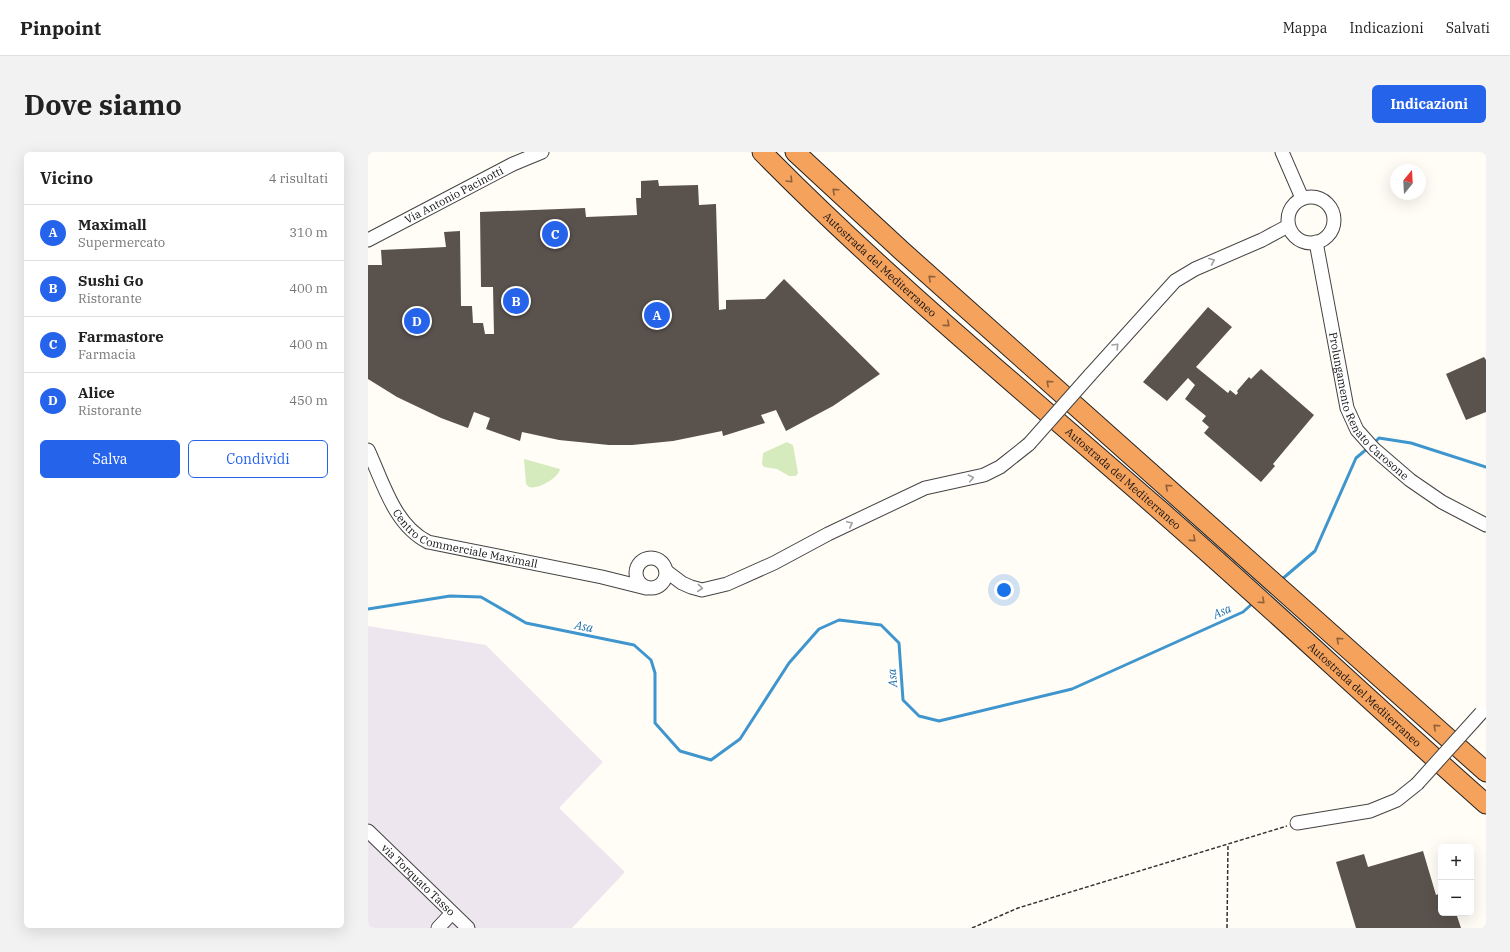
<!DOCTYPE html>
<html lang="it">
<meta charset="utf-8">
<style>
:root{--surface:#fff;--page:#f2f2f2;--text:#222;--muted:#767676;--line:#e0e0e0;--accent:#2563eb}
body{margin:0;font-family:"IBM Plex Serif",serif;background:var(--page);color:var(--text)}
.controls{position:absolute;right:12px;bottom:12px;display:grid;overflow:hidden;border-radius:6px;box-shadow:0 4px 16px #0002}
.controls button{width:36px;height:36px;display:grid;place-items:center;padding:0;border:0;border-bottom:1px solid var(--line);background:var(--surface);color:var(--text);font:20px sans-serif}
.compass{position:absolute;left:1022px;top:12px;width:36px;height:36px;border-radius:50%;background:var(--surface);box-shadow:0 4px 16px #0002;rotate:18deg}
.you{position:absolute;left:636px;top:438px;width:14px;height:14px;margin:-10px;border:3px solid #fff;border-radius:50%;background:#1a73e8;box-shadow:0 0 0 6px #1a73e833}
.badge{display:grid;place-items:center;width:26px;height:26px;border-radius:50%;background:var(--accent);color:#fff;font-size:13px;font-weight:700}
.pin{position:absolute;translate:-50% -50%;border:2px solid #fff;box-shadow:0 1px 4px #0006}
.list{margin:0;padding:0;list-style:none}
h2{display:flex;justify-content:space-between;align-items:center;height:52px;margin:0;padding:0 16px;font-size:17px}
h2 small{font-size:13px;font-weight:400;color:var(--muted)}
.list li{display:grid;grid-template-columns:26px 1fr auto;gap:12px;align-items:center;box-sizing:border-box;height:56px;padding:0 16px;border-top:1px solid var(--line)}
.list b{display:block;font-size:15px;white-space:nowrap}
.list p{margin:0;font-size:13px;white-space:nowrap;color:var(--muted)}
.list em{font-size:13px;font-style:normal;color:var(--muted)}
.actions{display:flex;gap:8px;padding:12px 16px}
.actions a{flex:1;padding:9px 0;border:1px solid var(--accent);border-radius:6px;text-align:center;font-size:14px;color:var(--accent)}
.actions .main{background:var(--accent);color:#fff}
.map{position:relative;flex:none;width:1118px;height:776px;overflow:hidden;border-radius:6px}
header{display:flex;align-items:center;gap:24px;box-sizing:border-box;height:56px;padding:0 20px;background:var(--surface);border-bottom:1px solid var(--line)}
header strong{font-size:19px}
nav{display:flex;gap:22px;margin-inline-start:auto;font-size:14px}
.intro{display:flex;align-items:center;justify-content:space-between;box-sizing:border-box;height:96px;padding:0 24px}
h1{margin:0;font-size:28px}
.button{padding:10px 18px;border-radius:6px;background:var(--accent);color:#fff;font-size:14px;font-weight:700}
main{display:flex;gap:24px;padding:0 24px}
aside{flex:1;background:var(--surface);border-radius:6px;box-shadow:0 4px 16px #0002}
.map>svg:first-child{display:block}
.industrial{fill:#eee6ef}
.green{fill:#d5ebbd}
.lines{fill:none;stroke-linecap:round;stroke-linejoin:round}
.stream{stroke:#3f96cf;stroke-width:3}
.building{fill:#5a524d}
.minor-casing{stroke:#444;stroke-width:15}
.highway-casing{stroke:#222;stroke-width:21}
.path{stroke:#333;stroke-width:1.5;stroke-dasharray:4 2;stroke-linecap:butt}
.minor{stroke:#fff;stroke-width:13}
.highway{stroke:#f5a25d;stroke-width:19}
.minor-bridge-casing{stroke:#444;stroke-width:15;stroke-linecap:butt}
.minor-bridge{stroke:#fff;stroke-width:13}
.oneway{stroke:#8e613b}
.oneway2{stroke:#a0a0a0}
.labels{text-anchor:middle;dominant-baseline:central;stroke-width:4;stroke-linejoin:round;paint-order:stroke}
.street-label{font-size:11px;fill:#111;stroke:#fff}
.water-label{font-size:12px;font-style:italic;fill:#1768a6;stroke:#fff}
</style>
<header>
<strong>Pinpoint</strong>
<nav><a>Mappa</a><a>Indicazioni</a><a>Salvati</a></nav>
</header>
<div class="intro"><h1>Dove siamo</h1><a class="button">Indicazioni</a></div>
<main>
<aside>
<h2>Vicino<small>4 risultati</small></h2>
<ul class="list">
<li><span class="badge">A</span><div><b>Maximall</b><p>Supermercato</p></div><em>310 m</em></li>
<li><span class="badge">B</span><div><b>Sushi Go</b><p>Ristorante</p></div><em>400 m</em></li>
<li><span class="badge">C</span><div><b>Farmastore</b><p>Farmacia</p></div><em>400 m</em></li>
<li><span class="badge">D</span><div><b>Alice</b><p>Ristorante</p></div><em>450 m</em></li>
</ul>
<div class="actions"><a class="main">Salva</a><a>Condividi</a></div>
</aside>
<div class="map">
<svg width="1118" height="776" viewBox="0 0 1118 776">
<rect width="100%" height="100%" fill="#fffdf5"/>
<!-- industrial -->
<path class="industrial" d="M0,474L118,493L235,610L191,656L257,720L204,776H0Z"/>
<!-- green -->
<g class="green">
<path d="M419,290L425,293L430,321L428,324H421L409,317L396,315L394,312L395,301Z"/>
<path d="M156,307L192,317C191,326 169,338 161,335L158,332Z"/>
</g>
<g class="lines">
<!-- stream -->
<g class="stream">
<path d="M1006,291L1011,286L1043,291L1118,315"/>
<path d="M913,428L947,399L988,306L1000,296"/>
<path d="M0,457L82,444L113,445L158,471L266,493L283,508L287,521V571L312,599L343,608L372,587L421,511L451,477L471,468L513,473L531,491L535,548L551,564L571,569L704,537L875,460L885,451"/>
</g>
</g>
<!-- building -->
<g class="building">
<path d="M290,28L291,34L330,33L331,53L348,52L351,158L358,157V148L397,147L416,127L512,222L465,254L418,279L408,258L393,263L397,271L355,284L354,279L305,289L264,293H241L191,288L154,280L152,289L118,277L122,266L106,260L100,276L73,266L29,245L0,227V113H14L13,98L78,95L76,80L92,79L93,154H104L105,171H115L117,182H126L125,135H113L112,60L217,56L218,65L269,63L268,46H273V29Z"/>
<path d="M840,155L864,175L828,215L860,241L862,238L868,243L870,241L869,239L881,225L883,227L893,217L946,263L905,312L907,314L893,330L836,281L841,275L834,269L838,264L817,247L827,233L820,226L799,249L775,230Z"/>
<path d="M1116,205L1118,208V260L1098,268L1078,222Z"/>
<path d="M1055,699L1068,743L1073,741V761H1088L1093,776H988L968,710L996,702L1000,715Z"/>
</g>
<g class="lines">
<!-- minor casing -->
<g class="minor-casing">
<g id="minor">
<path d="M914,0L934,46"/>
<circle cx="943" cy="68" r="23"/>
<path id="s1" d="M0,88L145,12L174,0"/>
<path id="s2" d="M948,90L979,256L989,278L1006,297L1042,328L1074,350L1118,373"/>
<path d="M722,223L807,129L827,117L894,88L920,74"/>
<path id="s3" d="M0,298C15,330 26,373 60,390L234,425L278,436"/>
<circle cx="283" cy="421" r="15"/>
<path d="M298,419L314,431L323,435L334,438L359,432L406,411L460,382L557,336L616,323L632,315L661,292"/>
<path d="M929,671L1002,659L1029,648L1049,632"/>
<path id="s4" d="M0,679L100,776"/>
<path d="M70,776L84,761"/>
</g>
</g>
<!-- highway casing -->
<g class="highway-casing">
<g id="highway">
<path id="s5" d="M394,0C520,128 659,242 794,360C904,456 1009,556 1118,652"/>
<path d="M427,0L534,99L1118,620"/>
</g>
</g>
<!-- path -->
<g class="path">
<path d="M604,776L650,756L919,674"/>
<path d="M859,776L860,692"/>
</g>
<!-- minor -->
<use href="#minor" class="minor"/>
<!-- highway -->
<use href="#highway" class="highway"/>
<!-- minor-bridge casing -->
<g class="minor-bridge-casing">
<g id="minor-bridge">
<path d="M661,292L722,223"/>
<path d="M1049,632L1113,561"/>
</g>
</g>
<!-- minor-bridge -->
<use href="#minor-bridge" class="minor-bridge"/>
</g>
<!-- one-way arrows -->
<defs><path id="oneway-chevron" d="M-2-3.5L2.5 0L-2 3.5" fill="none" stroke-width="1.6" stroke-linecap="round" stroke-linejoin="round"/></defs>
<g class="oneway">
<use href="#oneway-chevron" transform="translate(422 28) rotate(45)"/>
<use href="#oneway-chevron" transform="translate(467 39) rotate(-138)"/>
<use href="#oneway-chevron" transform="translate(563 126) rotate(-138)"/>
<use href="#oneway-chevron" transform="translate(579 172) rotate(41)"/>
<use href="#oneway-chevron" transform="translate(681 231) rotate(-138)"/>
<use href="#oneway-chevron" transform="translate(800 335) rotate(-138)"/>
<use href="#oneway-chevron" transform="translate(825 387) rotate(41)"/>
<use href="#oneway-chevron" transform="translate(894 449) rotate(42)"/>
<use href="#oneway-chevron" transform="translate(971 488) rotate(-138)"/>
<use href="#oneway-chevron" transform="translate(1068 575) rotate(-138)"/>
</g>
<g class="oneway2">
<use href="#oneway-chevron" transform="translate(844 109) rotate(-23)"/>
<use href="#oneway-chevron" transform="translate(748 194) rotate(-47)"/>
<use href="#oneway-chevron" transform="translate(603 326) rotate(-12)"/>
<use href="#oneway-chevron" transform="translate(482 372) rotate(-25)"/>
<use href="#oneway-chevron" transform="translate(332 436) rotate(5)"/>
</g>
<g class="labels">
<!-- street labels -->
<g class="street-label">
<text stroke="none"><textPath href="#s1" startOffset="97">Via Antonio Pacinotti</textPath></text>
<text stroke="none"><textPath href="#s5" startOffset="163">Autostrada del Mediterraneo</textPath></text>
<text stroke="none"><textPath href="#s2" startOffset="177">Prolungamento Renato Carosone</textPath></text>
<text stroke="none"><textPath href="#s5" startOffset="487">Autostrada del Mediterraneo</textPath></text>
<text stroke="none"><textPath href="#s3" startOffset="145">Centro Commerciale Maximall</textPath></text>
<text stroke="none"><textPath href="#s5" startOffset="811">Autostrada del Mediterraneo</textPath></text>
<text stroke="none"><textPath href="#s4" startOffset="70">via Torquato Tasso</textPath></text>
</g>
<!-- water labels -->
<g class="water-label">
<text transform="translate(854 459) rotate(-24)">Asa</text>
<text transform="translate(216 474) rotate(11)">Asa</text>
<text transform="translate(524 526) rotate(-94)">Asa</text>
</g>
</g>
</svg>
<div class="controls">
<button>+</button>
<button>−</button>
</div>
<svg class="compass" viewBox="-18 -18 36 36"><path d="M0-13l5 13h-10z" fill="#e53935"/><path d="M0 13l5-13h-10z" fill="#767676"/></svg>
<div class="you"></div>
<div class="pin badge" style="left:289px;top:163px">A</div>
<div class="pin badge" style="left:148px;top:149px">B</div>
<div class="pin badge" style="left:187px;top:82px">C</div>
<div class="pin badge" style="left:49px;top:169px">D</div>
</div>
</main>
